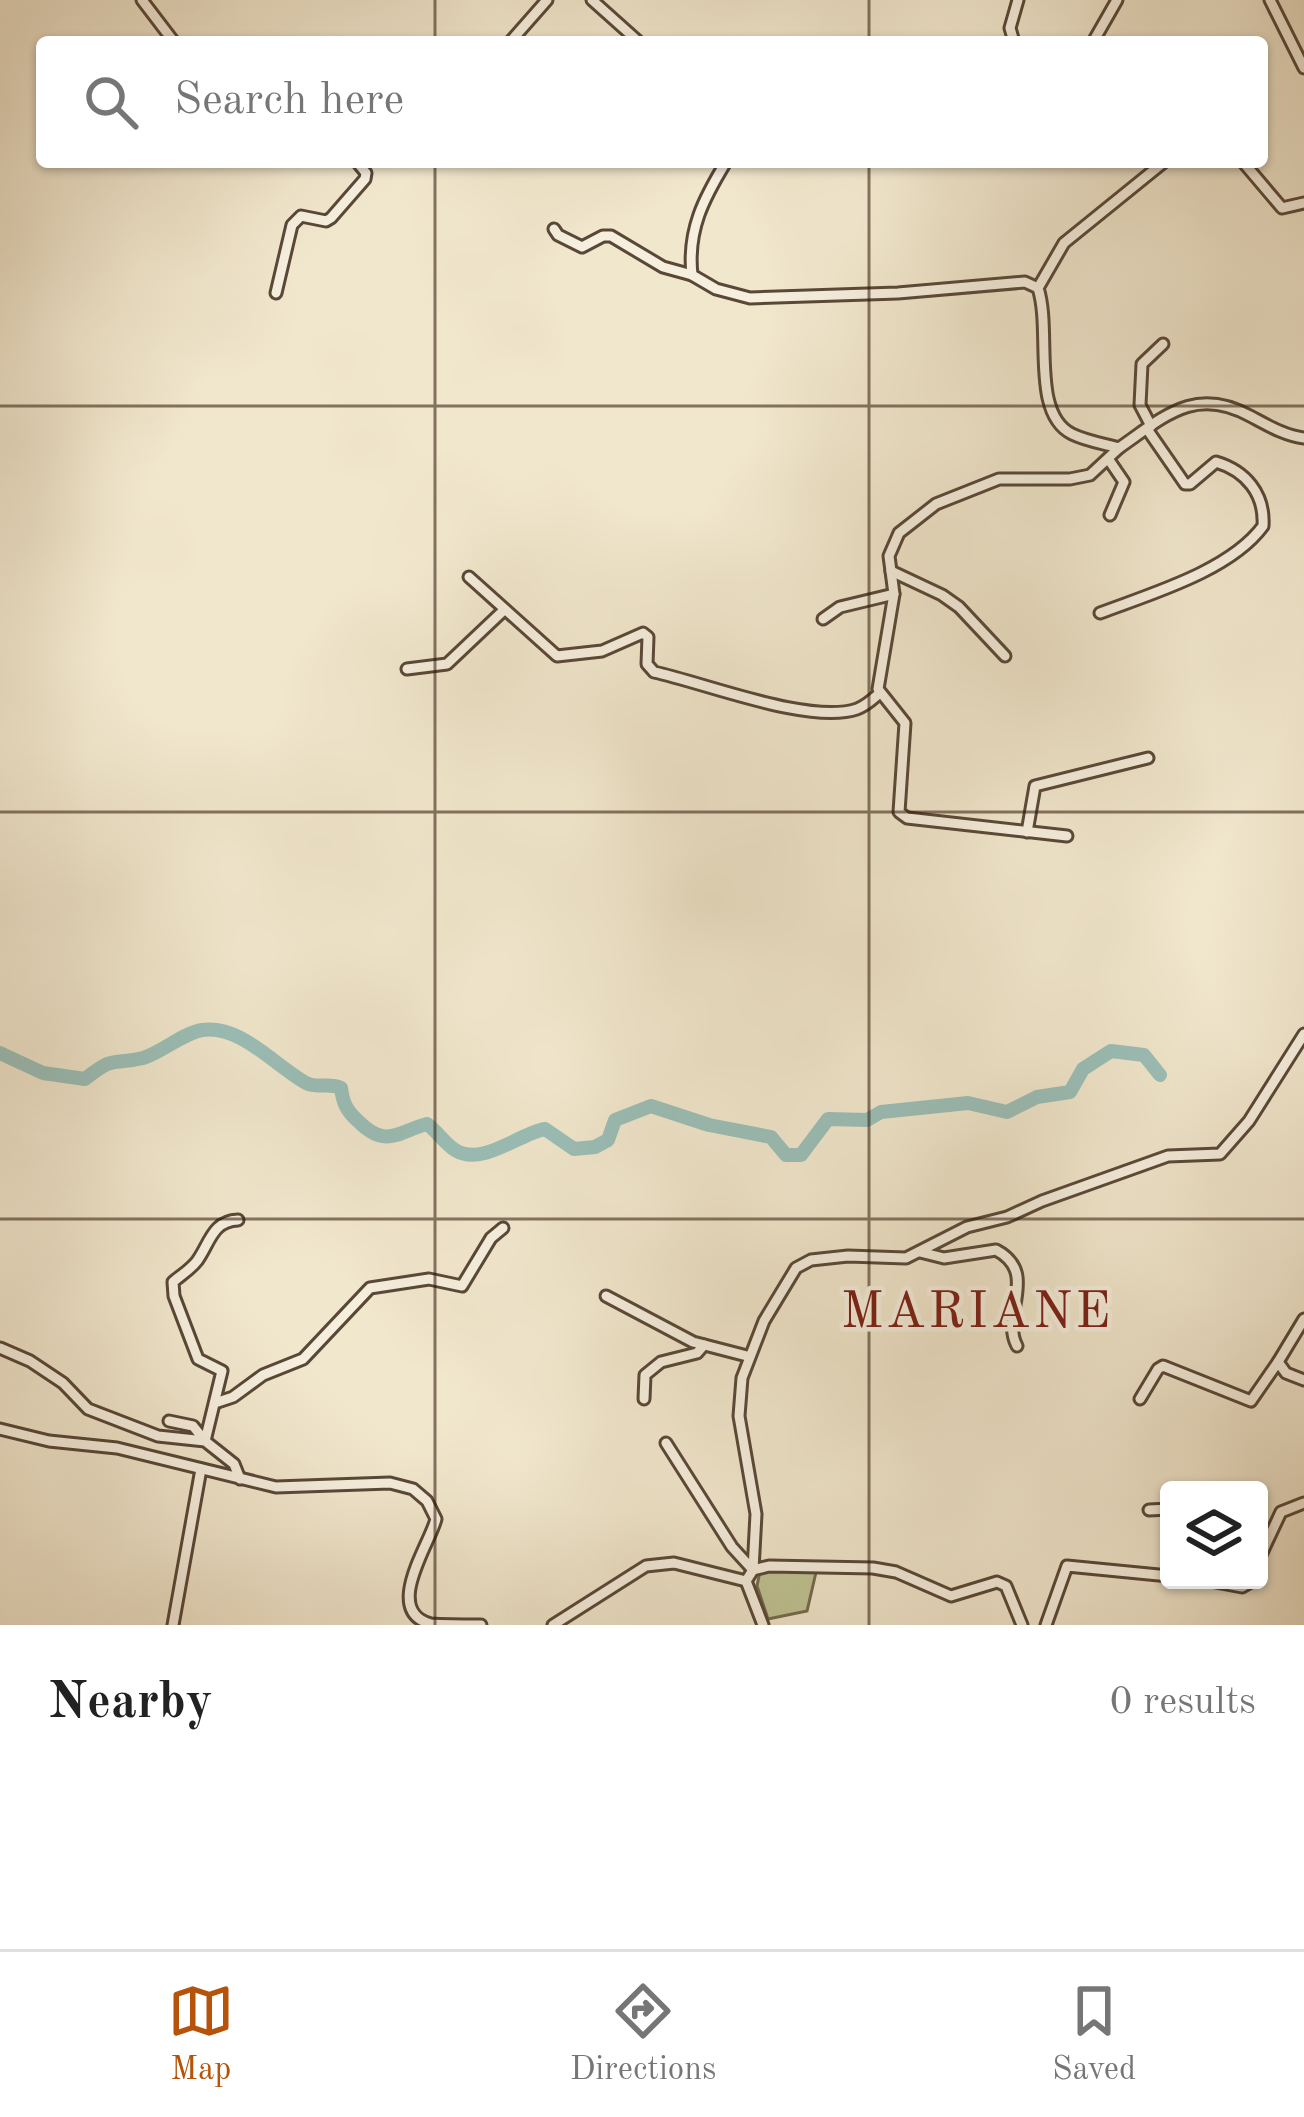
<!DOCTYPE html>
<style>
:root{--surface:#fff;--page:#f2f2f2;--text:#222;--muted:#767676;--line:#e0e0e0;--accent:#b45309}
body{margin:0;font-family:"Old Standard TT",serif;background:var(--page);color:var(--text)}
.controls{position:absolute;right:36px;bottom:36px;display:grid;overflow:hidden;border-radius:12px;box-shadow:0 3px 9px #0004}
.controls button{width:108px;height:108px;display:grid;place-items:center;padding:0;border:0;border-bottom:3px solid var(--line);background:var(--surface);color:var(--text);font:60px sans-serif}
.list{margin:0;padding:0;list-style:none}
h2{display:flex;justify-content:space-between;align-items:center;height:156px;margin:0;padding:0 48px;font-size:51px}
h2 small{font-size:39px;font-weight:400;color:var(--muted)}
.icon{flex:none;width:66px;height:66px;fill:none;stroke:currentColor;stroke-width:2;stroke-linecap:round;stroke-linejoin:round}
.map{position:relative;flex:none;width:1304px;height:1625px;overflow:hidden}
.search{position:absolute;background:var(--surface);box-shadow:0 3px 9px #0004;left:36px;right:36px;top:36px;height:132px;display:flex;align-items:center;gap:30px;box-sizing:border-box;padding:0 42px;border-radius:12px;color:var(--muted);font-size:45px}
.sheet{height:324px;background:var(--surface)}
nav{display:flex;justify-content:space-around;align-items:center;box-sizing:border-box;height:168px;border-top:3px solid var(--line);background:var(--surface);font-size:33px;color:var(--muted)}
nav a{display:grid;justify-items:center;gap:6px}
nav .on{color:var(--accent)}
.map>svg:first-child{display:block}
.green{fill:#c0c494;stroke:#736c4d;stroke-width:3}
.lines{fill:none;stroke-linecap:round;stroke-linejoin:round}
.river{stroke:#9bbfb8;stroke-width:14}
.minor-casing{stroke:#594838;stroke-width:15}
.minor{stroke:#f6efde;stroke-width:9}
.grid{fill:none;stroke:#261306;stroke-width:3;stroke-opacity:0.55}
.labels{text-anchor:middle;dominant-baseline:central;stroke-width:9;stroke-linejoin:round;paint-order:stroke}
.quarter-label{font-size:51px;letter-spacing:3px;fill:#7a1f14;stroke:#f6efde}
</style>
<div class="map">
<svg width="1304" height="1625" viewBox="0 0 1304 1625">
<rect width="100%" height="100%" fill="#f1e7cd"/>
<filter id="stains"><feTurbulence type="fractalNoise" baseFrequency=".00167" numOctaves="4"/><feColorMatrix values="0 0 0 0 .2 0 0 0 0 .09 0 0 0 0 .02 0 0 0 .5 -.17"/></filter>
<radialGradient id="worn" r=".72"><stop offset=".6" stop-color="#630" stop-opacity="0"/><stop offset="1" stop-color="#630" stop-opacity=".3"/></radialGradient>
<!-- green -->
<path class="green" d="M817,1568L807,1611L768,1619L757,1586L760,1571Z"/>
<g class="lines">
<!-- river -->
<path class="river" d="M0,1053L43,1073L85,1079C117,1054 110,1066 143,1058C163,1052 181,1034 202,1030C240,1024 274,1065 306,1083C318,1089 329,1082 341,1088C343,1103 346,1110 358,1121C386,1149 397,1132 427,1124C437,1131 445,1144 455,1150C482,1167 518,1134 545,1129L574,1149L595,1147L608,1140L615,1120L651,1106L709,1125L771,1137L786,1155H801L828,1119L867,1120L881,1112L968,1103L1007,1112L1037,1097L1070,1092L1083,1069L1111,1051L1144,1055L1160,1075"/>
<!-- minor casing -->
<g class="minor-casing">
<g id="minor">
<path d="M142,0L174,42"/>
<path d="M592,0L639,42"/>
<path d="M1270,0L1304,68"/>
<path d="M510,42L547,0"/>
<path d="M1014,42L1010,28L1018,0"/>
<path d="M1093,42L1117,0"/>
<path d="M726,162C704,198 687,230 692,275L716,289L750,298L898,293L1025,282L1038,288C1052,331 1030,413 1072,434C1086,441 1105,444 1119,448C1165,416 1195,386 1250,416C1267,425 1285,436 1304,438"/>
<path d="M1243,162L1282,208L1304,203"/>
<path d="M554,229L558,235L582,247L603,236H611L663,267L692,275"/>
<path d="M1038,288L1064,243L1164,162"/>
<path d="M276,293L292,225L301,216L326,221L331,218L365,179L366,173L357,162"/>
<path d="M1151,426L1140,405L1142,364L1163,344"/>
<path d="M1109,460L1124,482L1110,515"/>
<path d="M891,571L942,595L959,607L1005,656"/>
<path d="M469,577L557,656L602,651L643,633L648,637L647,664L654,672C705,683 810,725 857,709C866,706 873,699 880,693"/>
<path d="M1100,613C1150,594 1230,571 1263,526C1265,494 1246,471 1216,462L1190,484H1185L1147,429"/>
<path d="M823,619L840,607L894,594"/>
<path d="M407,669L447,664L504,610"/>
<path d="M1027,832L1035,786L1148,758"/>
<path d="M1067,836L907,818L899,812L905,723L878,689L894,594L889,556L899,533L936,504L999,479H1070L1090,475L1119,448"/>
<path d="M920,1252L944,1258L996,1250C1040,1273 1000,1315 1017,1346"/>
<path d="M606,1296L693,1342L747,1356"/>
<path d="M1304,1319L1278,1362L1286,1373L1304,1380"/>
<path d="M0,1348L30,1361L63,1383L88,1409L158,1436L205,1441L234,1464L240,1479"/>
<path d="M644,1399L645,1375L661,1362L697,1353L704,1345"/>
<path d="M1140,1399L1158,1369L1163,1366L1251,1401L1278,1362"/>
<path d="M218,1402L233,1397L263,1375L303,1359L370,1288L429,1279L462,1286L491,1238L503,1228"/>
<path d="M169,1421L193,1426L205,1441L222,1371L198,1359L174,1296L173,1282C181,1275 190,1270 197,1261C210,1243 212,1221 238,1220"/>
<path d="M0,1429L49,1441L117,1448L276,1487L390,1483L413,1489L427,1501L436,1519C430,1544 382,1611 431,1624C446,1625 465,1625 481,1625"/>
<path d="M666,1443L732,1547L753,1570"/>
<path d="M1149,1510L1169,1509"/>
<path d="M1259,1559L1281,1512L1304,1503"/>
<path d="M753,1570L756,1514L739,1416L742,1378L764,1321L796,1268L811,1260L848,1256L906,1258L967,1227L1007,1217L1042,1201L1168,1156L1220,1154L1249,1121L1304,1034"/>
<path d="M1205,1580L1242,1587L1254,1580"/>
<path d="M746,1581L763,1625"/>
<path d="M173,1625L201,1469"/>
<path d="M553,1625L646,1566L674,1563L746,1581L753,1570L769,1566L873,1568L896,1572L951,1596L997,1582L1006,1586L1022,1625"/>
<path d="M1046,1625L1067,1566L1169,1576"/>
</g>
</g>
<!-- minor -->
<use href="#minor" class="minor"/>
</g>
<!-- grid -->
<path class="grid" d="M435,0V42M869,0V42M435,162V1625M869,162V1625M0,406H1304M0,812H1304M0,1219H1304"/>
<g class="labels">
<!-- quarter labels -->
<g class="quarter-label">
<text x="977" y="1313">MARIANE</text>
</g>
</g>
<rect width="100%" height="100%" filter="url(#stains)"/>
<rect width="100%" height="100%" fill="url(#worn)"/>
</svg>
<div class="controls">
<button><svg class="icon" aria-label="layers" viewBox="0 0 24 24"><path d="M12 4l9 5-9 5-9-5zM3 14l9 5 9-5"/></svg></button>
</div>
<div class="search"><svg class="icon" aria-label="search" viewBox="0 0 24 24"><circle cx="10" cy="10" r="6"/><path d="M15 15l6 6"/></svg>Search here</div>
</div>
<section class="sheet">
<h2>Nearby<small>0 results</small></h2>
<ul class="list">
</ul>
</section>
<nav>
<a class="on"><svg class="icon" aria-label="map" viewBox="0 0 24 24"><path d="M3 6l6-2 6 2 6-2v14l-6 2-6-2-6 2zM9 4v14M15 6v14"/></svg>Map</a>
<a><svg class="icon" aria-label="directions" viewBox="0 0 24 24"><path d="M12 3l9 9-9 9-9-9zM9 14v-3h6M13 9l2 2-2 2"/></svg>Directions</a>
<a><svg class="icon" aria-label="saved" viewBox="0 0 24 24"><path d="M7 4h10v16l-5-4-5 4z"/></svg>Saved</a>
</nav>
